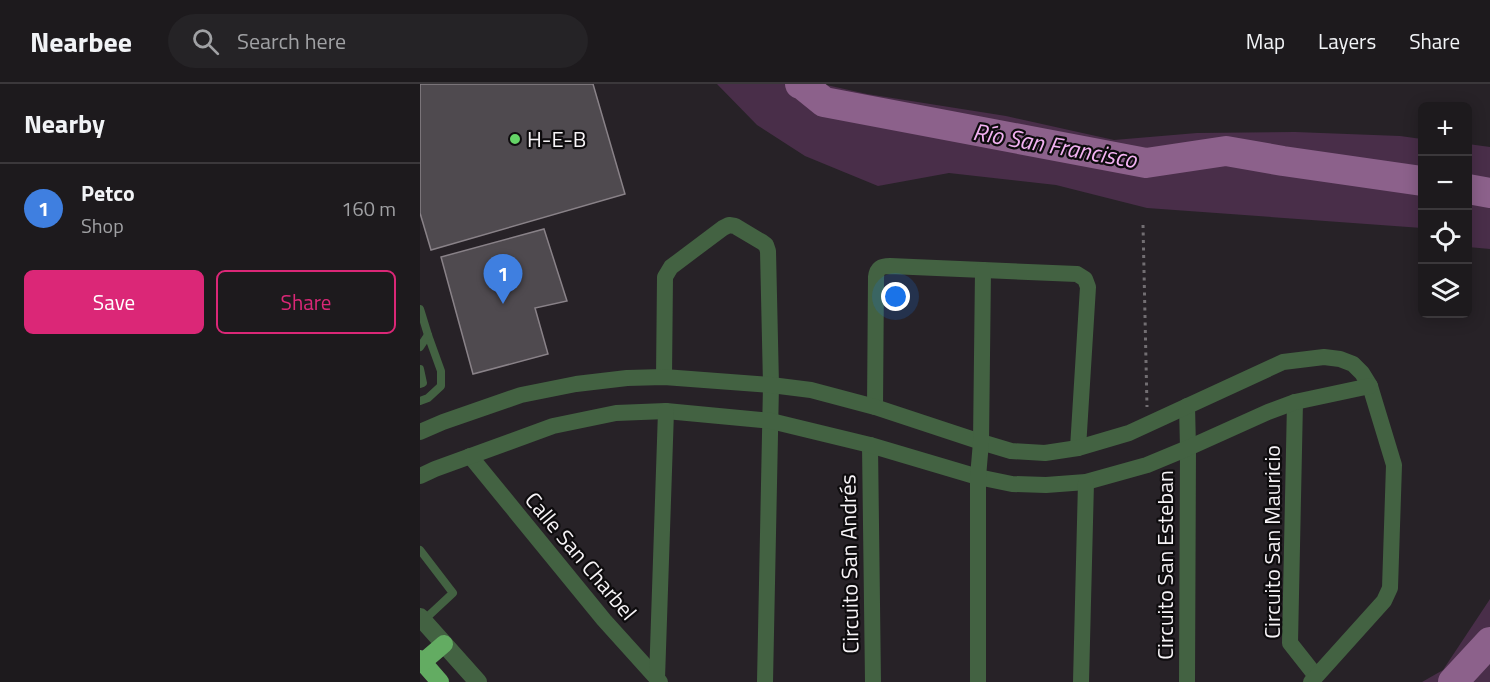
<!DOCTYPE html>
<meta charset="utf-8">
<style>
:root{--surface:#1d1a1d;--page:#252326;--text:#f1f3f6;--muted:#a0a1a4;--line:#3b383b;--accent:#db2777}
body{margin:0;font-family:"Titillium Web",sans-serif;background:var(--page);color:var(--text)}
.controls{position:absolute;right:18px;top:18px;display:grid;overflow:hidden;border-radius:9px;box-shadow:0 3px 15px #0003}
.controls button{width:54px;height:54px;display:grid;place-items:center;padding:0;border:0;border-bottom:2px solid var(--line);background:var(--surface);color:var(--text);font:30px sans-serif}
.you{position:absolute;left:476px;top:213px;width:21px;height:21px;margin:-15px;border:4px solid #fff;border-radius:50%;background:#1a73e8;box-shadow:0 0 0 9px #1a73e833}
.badge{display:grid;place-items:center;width:39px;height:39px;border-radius:50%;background:var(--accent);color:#fff;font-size:20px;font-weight:700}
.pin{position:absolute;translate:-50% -50px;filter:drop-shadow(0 2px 3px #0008)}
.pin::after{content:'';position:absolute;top:32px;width:21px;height:18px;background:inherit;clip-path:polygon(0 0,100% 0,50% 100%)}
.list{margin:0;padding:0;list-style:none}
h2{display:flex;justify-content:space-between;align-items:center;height:78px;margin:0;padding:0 24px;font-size:26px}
h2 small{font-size:20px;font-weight:400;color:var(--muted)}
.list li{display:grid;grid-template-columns:39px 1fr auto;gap:18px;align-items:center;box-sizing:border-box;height:90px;padding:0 24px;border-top:2px solid var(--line)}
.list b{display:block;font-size:22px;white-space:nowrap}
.list p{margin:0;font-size:20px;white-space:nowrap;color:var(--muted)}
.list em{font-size:20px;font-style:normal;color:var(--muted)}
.actions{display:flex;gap:12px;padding:18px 24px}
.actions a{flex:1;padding:14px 0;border:2px solid var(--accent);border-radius:9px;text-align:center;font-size:21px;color:var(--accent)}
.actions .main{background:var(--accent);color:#fff}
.icon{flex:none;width:33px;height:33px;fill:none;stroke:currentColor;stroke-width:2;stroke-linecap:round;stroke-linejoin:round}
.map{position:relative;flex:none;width:1070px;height:598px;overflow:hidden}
header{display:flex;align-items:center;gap:36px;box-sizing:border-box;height:84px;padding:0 30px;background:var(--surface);border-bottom:2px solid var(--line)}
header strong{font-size:28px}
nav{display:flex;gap:33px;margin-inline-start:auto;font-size:21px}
.search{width:420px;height:54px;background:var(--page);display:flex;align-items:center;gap:15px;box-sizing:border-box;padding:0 21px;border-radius:33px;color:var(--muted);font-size:22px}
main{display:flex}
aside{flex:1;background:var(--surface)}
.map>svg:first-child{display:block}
.green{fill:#492e49}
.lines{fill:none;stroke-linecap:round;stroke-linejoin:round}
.river{stroke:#8c618b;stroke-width:30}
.building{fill:#4f4a4f;stroke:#898288;stroke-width:1.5}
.path{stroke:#726e72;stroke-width:3;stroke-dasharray:3 4.5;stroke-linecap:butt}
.service{stroke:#436242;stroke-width:8}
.minor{stroke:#436242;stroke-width:16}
.tertiary{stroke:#436242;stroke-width:18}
.trunk{stroke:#63ac62;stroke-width:18}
.poi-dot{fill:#65d467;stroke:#0e0c0e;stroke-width:2}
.labels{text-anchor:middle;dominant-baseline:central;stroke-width:4.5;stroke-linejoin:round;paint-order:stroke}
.poi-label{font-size:22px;fill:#f7f4f7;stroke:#0e0c0e;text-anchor:start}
.street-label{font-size:22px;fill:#f7f4f7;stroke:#0e0c0e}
.water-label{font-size:24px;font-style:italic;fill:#f3b2f2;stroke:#0e0c0e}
</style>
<header>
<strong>Nearbee</strong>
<div class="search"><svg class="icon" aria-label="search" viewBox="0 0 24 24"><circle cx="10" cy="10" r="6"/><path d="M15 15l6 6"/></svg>Search here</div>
<nav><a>Map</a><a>Layers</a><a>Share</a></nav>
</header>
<main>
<aside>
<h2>Nearby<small></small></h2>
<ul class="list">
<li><span class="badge" style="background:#3f7fe0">1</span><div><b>Petco</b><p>Shop</p></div><em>160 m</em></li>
</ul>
<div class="actions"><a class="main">Save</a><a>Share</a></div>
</aside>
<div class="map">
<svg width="1070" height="598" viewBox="0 0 1070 598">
<rect width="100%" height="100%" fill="#272227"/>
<!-- green -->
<g class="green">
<path d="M297,0H402L447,10L586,32L694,56L777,49L875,48L980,52L1002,55V144L727,124L636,101L529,89L458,102L385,72L337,41Z"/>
<path d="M1048,60L1070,63V165L1048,163Z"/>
<path d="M1070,515V598H1002L1023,586Z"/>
</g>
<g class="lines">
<!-- river -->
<g class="river">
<path d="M380,0L383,1L404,18L726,79L806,67L863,77L1002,97"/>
<path d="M1048,105L1070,109"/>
<path d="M1033,598L1070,558"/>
</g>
</g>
<!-- building -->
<g class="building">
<path d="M0,0H173L205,110L11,166L0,129Z"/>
<path d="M124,145L147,217L115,224L128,270L53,290L21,173Z"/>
</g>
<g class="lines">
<!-- path -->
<path class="path" d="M723,141L727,323"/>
<!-- service -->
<g class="service">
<path d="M0,225L8,251L21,287V302L8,314L0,317"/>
<path d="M0,263L8,251"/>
<path d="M0,285L3,299L0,300"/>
<path d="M0,466L33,509L4,536"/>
</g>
<!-- minor -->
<g class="minor">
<path d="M244,293L245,193L251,183L303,144L309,141L315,142L342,158L346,161L348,167L351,301L345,598"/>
<path d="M875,318L870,559L896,592"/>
<path d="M767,322L768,364L767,598"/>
<path d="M455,323L456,193C457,184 461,182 470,182L657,190L665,195L668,203L658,364"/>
<path d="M0,348L23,338L101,311L156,300L207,294L244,293L351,301L391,306L455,323L561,358L591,367L625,369L658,364L709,349L863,278L904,273L920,275L933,280L942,289L950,302L974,381L970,504L964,517L891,598"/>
<path d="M450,361L453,598"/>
<path d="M50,372L184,536L240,598"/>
<path d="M0,392L15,385L133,342L196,329L246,327L351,337L450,361L558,393L592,400L626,401L666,398L727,381L768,364L848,328L875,318L950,302"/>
<path d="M237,595L246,327"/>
<path d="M558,598V393L561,358L563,186"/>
<path d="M661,598L666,398"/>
</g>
<!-- tertiary -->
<path class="tertiary" d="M0,533L58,598"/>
<!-- trunk -->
<g class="trunk">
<path d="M0,575L20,598"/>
<path d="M3,578L24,560"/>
</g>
</g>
<!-- markers -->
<circle class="poi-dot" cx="95" cy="55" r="6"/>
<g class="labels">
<!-- poi labels -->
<g class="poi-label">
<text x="107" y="55">H-E-B</text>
</g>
<!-- street labels -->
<g class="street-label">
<text transform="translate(852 458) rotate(-90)">Circuito San Mauricio</text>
<text transform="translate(161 472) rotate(50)">Calle San Charbel</text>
<text transform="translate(429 480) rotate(-91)">Circuito San Andrés</text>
<text transform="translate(745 481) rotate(-90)">Circuito San Esteban</text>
</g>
<!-- water labels -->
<g class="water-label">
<text transform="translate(635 61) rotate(10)">Río San Francisco</text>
</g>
</g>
</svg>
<div class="controls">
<button>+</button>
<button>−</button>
<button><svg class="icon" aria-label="locate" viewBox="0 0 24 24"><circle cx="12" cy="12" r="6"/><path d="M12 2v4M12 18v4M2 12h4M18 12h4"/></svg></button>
<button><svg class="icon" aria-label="layers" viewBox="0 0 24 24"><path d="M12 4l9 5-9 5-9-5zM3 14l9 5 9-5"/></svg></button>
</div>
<div class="you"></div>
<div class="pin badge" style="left:83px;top:220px;background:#3f7fe0">1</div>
</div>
</main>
